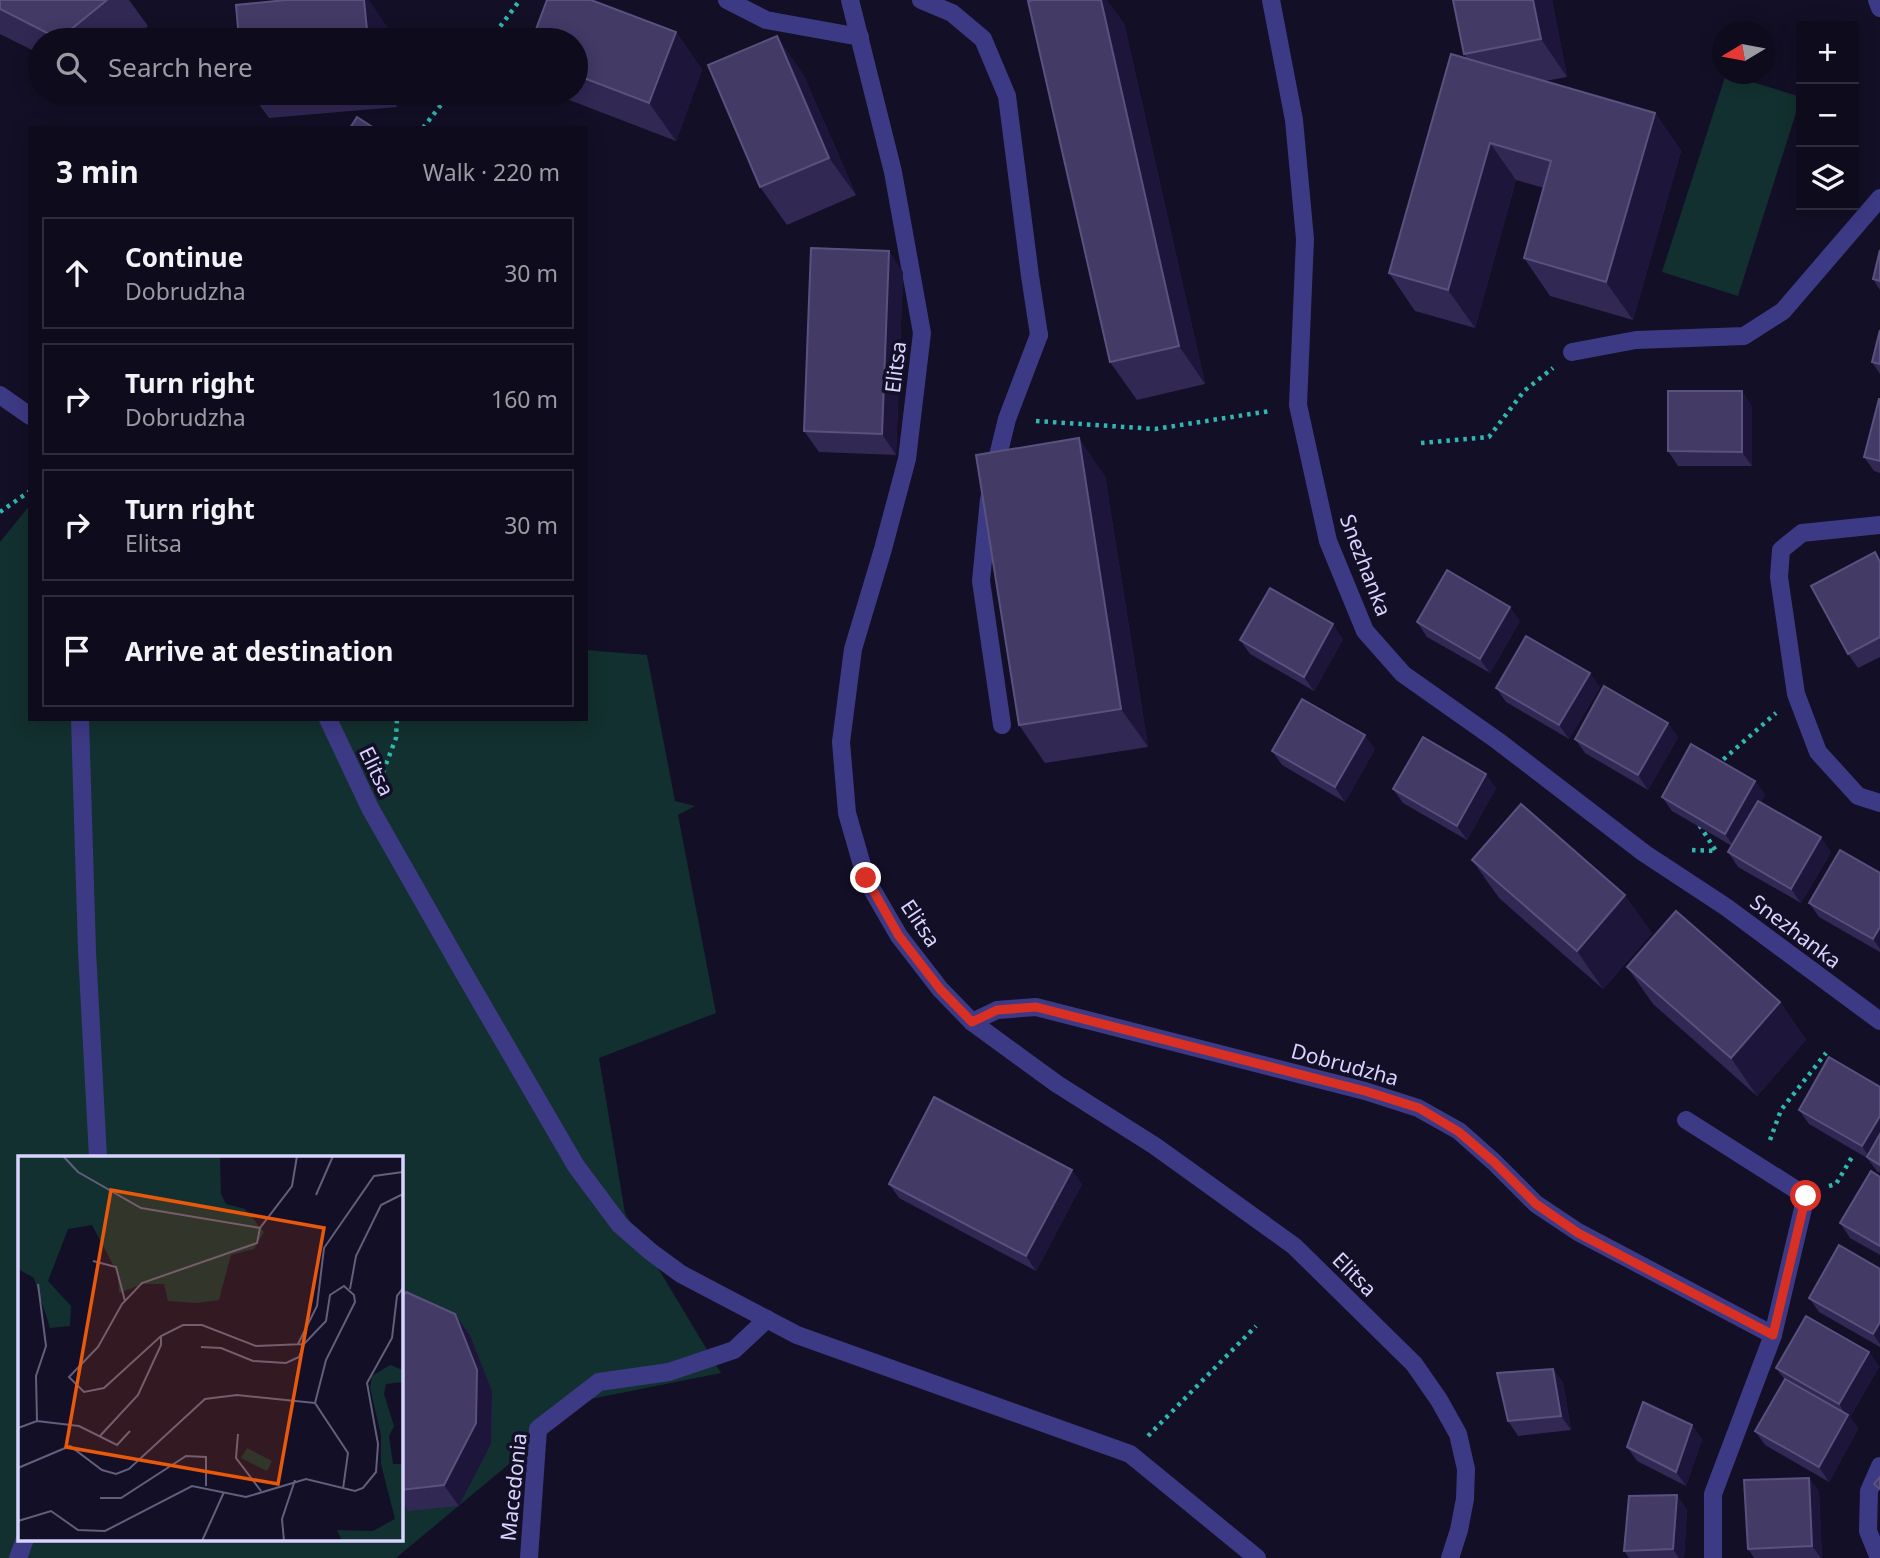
<!DOCTYPE html>
<meta charset="utf-8">
<style>
:root{--surface:#0e0b1c;--page:#171425;--text:#f1f3f6;--muted:#9b9ba3;--line:#2e2b3b}
body{margin:0;font-family:"Noto Sans",sans-serif;background:var(--page);color:var(--text)}
.controls{position:absolute;right:21px;top:21px;display:grid;overflow:hidden;border-radius:0px;box-shadow:0 4px 18px #0003}
.controls button{width:63px;height:63px;display:grid;place-items:center;padding:0;border:0;border-bottom:2px solid var(--line);background:var(--surface);color:var(--text);font:35px sans-serif}
.compass{position:absolute;left:1712px;top:21px;width:63px;height:63px;border-radius:50%;background:var(--surface);box-shadow:0 4px 18px #0003;rotate:260deg}
.stop{position:absolute;width:21px;height:21px;margin:-16px;border:5px solid #d93025;border-radius:50%;background:#fff}
.stop.end{background:#d93025;border-color:#fff;box-shadow:0 2px 7px #0008}
.list{margin:0;padding:0;list-style:none}
h2{display:flex;justify-content:space-between;align-items:center;height:91px;margin:0;padding:0 28px;font-size:30px}
h2 small{font-size:23px;font-weight:400;color:var(--muted)}
.list li{display:grid;grid-template-columns:46px 1fr auto;gap:21px;align-items:center;box-sizing:border-box;height:112px;margin:0 14px 14px;padding:0 14px;border:2px solid var(--line);border-radius:0px}
.list b{display:block;font-size:26px;white-space:nowrap}
.list p{margin:0;font-size:23px;white-space:nowrap;color:var(--muted)}
.list em{font-size:23px;font-style:normal;color:var(--muted)}
.icon{flex:none;width:38px;height:38px;fill:none;stroke:currentColor;stroke-width:2;stroke-linecap:round;stroke-linejoin:round}
.map{position:relative;flex:none;width:1880px;height:1558px;overflow:hidden}
.search{position:absolute;background:var(--surface);box-shadow:0 4px 18px #0003;left:28px;top:28px;width:560px;height:77px;display:flex;align-items:center;gap:18px;box-sizing:border-box;padding:0 24px;border-radius:38px;color:var(--muted);font-size:26px}
.panel{position:absolute;background:var(--surface);box-shadow:0 4px 18px #0003;left:28px;top:126px;width:560px;height:595px;border-radius:0px}
.map>svg:first-child{display:block}
.green{fill:#12302f;fill-rule:evenodd}
.lines{fill:none;stroke-linecap:round;stroke-linejoin:round}
.path{stroke:#2fb8b0;stroke-width:4.5;stroke-dasharray:3.5 5;stroke-linecap:butt}
.lane{stroke:#3d3a85;stroke-width:18}
.street{stroke:#3d3a85;stroke-width:18}
.wall{fill:#312854}
.shaded-wall{fill:#1d163a}
.building{fill:#433a66;stroke:#5a527e;stroke-width:2}
.route{stroke:#d93025;stroke-width:9}
.labels{text-anchor:middle;dominant-baseline:central;stroke-width:7;stroke-linejoin:round;paint-order:stroke}
.street-label{font-size:21px;fill:#d9d4ff;stroke:#130f26}
.inset-road{fill:none;stroke:#625e7d;stroke-width:2}
.view{fill:#e8590c;fill-opacity:0.15;stroke:#e8590c;stroke-width:3.5}
.inset-edge{fill:none;stroke:#d9d4ff;stroke-width:3.5}
</style>
<div class="map">
<svg width="1880" height="1558" viewBox="0 0 1880 1558">
<rect width="100%" height="100%" fill="#130f26"/>
<!-- green -->
<g class="green">
<path d="M1726,74L1801,97L1738,296L1662,272Z"/>
<path d="M30,505V719H586V650L647,655L675,801L695,806L678,815L716,1013L599,1058L625,1213L721,1373L586,1400L396,1558H0V542ZM19,1157H401V1539H19Z"/>
</g>
<g class="lines">
<!-- path -->
<g class="path">
<path d="M490,40L520,0"/>
<path d="M423,128L450,93"/>
<path d="M1036,421L1155,429L1270,411"/>
<path d="M1421,443L1489,437L1524,391L1553,368"/>
<path d="M0,512L30,491"/>
<path d="M1717,765L1776,713"/>
<path d="M383,772L396,738L397,719"/>
<path d="M1692,850L1716,851L1698,823"/>
<path d="M1770,1140L1781,1110L1826,1053"/>
<path d="M1829,1186L1836,1184L1852,1157"/>
<path d="M1148,1436L1256,1326"/>
</g>
<!-- lane -->
<g class="lane">
<path d="M0,395L30,416"/>
<path d="M994,472L1007,419L1039,335"/>
<path d="M989,499L981,581L1002,725"/>
<path d="M1880,525L1802,533L1781,550L1779,577L1796,694L1818,752L1858,796L1880,803"/>
<path d="M529,1558L538,1429L599,1382L669,1372L734,1350L767,1319"/>
</g>
<!-- street -->
<g class="street">
<path d="M727,0L766,20L860,37"/>
<path d="M850,0L893,172L922,333L907,459L883,549L853,649L841,742L847,813L866,879L899,936L940,989L972,1022L1057,1084L1155,1146L1294,1246L1414,1364L1439,1400L1458,1434L1466,1469L1465,1499L1459,1530L1450,1558"/>
<path d="M921,0L952,13L983,39L1007,96L1030,276L1039,335"/>
<path d="M1271,0L1294,120L1305,239L1298,405L1328,541L1365,631L1403,674L1498,741L1644,853L1726,907L1880,1021"/>
<path d="M1877,0L1880,8"/>
<path d="M1572,352L1636,340L1744,336L1783,311L1880,198"/>
<path d="M80,719L87,951L98,1157"/>
<path d="M328,719L370,808L465,975L576,1166L620,1225L651,1252L681,1274L797,1335L1130,1454L1257,1558"/>
<path d="M972,1022L997,1010L1036,1007L1365,1091L1418,1108L1459,1131L1494,1162L1536,1204L1578,1232L1773,1335"/>
<path d="M1686,1120L1806,1196L1773,1335L1713,1494V1558"/>
<path d="M18,1558L25,1539"/>
<path d="M1879,1558L1868,1531L1869,1491L1880,1466"/>
</g>
</g>
<!-- wall -->
<g class="wall">
<path d="M0,0H129L148,26L130,40H40V54L0,34Z"/>
<path d="M1453,0H1552L1567,77L1545,81L1655,113L1681,151L1633,320L1550,296L1524,258L1544,188L1516,180L1475,328L1415,311L1389,273L1467,59L1464,54Z"/>
<path d="M1124,23L1205,384L1137,400L1110,362Z"/>
<path d="M676,32L702,70L676,141L551,93H576V40Z"/>
<path d="M803,74L856,195L787,225L760,187Z"/>
<path d="M251,93H396L397,107L269,118Z"/>
<path d="M1880,250V290L1873,279Z"/>
<path d="M903,272L896,455L819,452L804,431Z"/>
<path d="M1880,330V374L1872,362Z"/>
<path d="M1880,399V473L1874,471L1864,457Z"/>
<path d="M1752,406V466H1678L1668,451Z"/>
<path d="M1105,476L1148,747L1045,763L1019,725Z"/>
<path d="M1875,552L1880,560V657L1858,668L1848,654Z"/>
<path d="M1520,621L1490,673L1427,637L1417,622Z"/>
<path d="M1343,639L1314,691L1250,654L1240,640Z"/>
<path d="M1600,687L1569,739L1506,702L1496,688Z"/>
<path d="M1678,737L1648,790L1585,753L1575,739Z"/>
<path d="M1375,749L1345,802L1282,765L1272,751Z"/>
<path d="M1755,781L1765,795L1761,802L1831,852L1801,903L1738,867L1728,852L1732,846L1672,811L1662,797Z"/>
<path d="M1496,788L1467,840L1403,803L1393,789Z"/>
<path d="M1472,860L1652,933L1603,989L1499,898Z"/>
<path d="M1880,873V952L1819,917L1809,903Z"/>
<path d="M1627,967L1780,1002L1806,1040L1757,1096L1653,1004Z"/>
<path d="M1880,1087V1173L1877,1171L1867,1158L1809,1124L1799,1110Z"/>
<path d="M1880,1177V1255L1850,1238L1840,1223Z"/>
<path d="M889,1184H1082L1036,1271L899,1198Z"/>
<path d="M1880,1269V1347L1819,1312L1809,1298Z"/>
<path d="M401,1299L455,1314L470,1335L492,1391L491,1444L459,1506L408,1511L401,1500Z"/>
<path d="M1869,1352L1879,1367L1850,1417L1858,1429L1829,1482L1765,1445L1755,1431L1785,1380L1776,1368Z"/>
<path d="M1553,1369L1563,1383L1571,1430L1518,1436L1508,1421Z"/>
<path d="M1702,1439L1686,1486L1637,1461L1627,1447Z"/>
<path d="M1809,1478L1819,1492L1822,1558H1754L1748,1549Z"/>
<path d="M1687,1509L1684,1558H1629L1624,1551Z"/>
</g>
<!-- shaded-wall -->
<g class="shaded-wall">
<path d="M364,0H369L390,31L391,40H368Z"/>
<path d="M1101,0H1107L1124,23L1205,384L1179,346Z"/>
<path d="M1533,0H1552L1567,77L1541,39Z"/>
<path d="M676,32L702,70L676,141L649,103Z"/>
<path d="M777,36L803,74L856,195L829,158Z"/>
<path d="M387,93H396L397,107Z"/>
<path d="M1655,113L1681,151L1633,320L1606,282Z"/>
<path d="M1490,143L1516,180L1475,328L1448,290Z"/>
<path d="M889,251L903,272L896,455L882,434Z"/>
<path d="M1742,391L1752,406V466L1742,452Z"/>
<path d="M1079,438L1105,476L1148,747L1121,709Z"/>
<path d="M1510,607L1520,621L1490,673L1480,659Z"/>
<path d="M1333,624L1343,639L1314,691L1304,677Z"/>
<path d="M1590,673L1600,687L1569,739L1559,725Z"/>
<path d="M1668,723L1678,737L1648,790L1638,775Z"/>
<path d="M1365,735L1375,749L1345,802L1335,787Z"/>
<path d="M1486,774L1496,788L1467,840L1457,826Z"/>
<path d="M1755,781L1765,795L1735,848L1725,834Z"/>
<path d="M1821,837L1831,852L1801,903L1791,889Z"/>
<path d="M1625,895L1652,933L1603,989L1577,951Z"/>
<path d="M1880,927V949L1873,939Z"/>
<path d="M1780,1002L1806,1040L1757,1096L1731,1058Z"/>
<path d="M1880,1116V1147L1872,1161L1862,1146Z"/>
<path d="M1072,1170L1082,1184L1036,1271L1026,1256Z"/>
<path d="M455,1314L470,1335L492,1391L491,1444L459,1506L444,1485Z"/>
<path d="M1880,1322V1344L1873,1334Z"/>
<path d="M1869,1352L1879,1367L1850,1417L1858,1429L1829,1482L1819,1467L1847,1417L1839,1404Z"/>
<path d="M1553,1369L1563,1383L1571,1430L1561,1416Z"/>
<path d="M1692,1425L1702,1439L1686,1486L1676,1472Z"/>
<path d="M1809,1478L1819,1492L1822,1558H1821L1812,1546Z"/>
<path d="M1677,1495L1687,1509L1684,1558H1679L1673,1549Z"/>
</g>
<!-- building -->
<g class="building">
<path d="M0,0H107L59,39L0,9Z"/>
<path d="M286,0H364L368,40H239L236,5Z"/>
<path d="M547,0H591L676,32L649,103L576,75V40H532Z"/>
<path d="M1034,0H1101L1179,346L1110,362L1028,1Z"/>
<path d="M1453,0H1533L1541,39L1464,54Z"/>
<path d="M777,36L829,158L760,187L708,65Z"/>
<path d="M1451,54L1655,113L1606,282L1524,258L1551,161L1490,143L1448,290L1389,273Z"/>
<path d="M357,117L374,128H350Z"/>
<path d="M811,248L889,251L882,434L804,431Z"/>
<path d="M1880,250V281L1873,279Z"/>
<path d="M1880,330V364L1872,362Z"/>
<path d="M1668,391H1742V452L1668,451Z"/>
<path d="M1879,399H1880V461L1864,457Z"/>
<path d="M1079,438L1121,709L1019,725L976,455Z"/>
<path d="M1875,552L1880,562V637L1848,654L1811,586Z"/>
<path d="M1447,570L1510,607L1480,659L1417,622Z"/>
<path d="M1270,588L1333,624L1304,677L1240,640Z"/>
<path d="M1526,636L1590,673L1559,725L1496,688Z"/>
<path d="M1604,686L1668,723L1638,775L1575,739Z"/>
<path d="M1302,699L1365,735L1335,787L1272,751Z"/>
<path d="M1423,737L1486,774L1457,826L1393,789Z"/>
<path d="M1691,744L1755,781L1725,834L1662,797Z"/>
<path d="M1758,801L1821,837L1791,889L1728,852Z"/>
<path d="M1521,804L1625,895L1577,951L1472,860Z"/>
<path d="M1840,850L1880,873V927L1873,939L1809,903Z"/>
<path d="M1676,911L1780,1002L1731,1058L1627,967Z"/>
<path d="M1829,1057L1880,1087V1116L1862,1146L1799,1110Z"/>
<path d="M934,1097L1072,1170L1026,1256L889,1184Z"/>
<path d="M1880,1134V1165L1867,1157Z"/>
<path d="M1871,1171L1880,1177V1246L1840,1223Z"/>
<path d="M1839,1245L1880,1269V1322L1873,1334L1809,1298Z"/>
<path d="M406,1292L455,1314L477,1370L476,1423L444,1485L401,1490V1299Z"/>
<path d="M1806,1316L1869,1352L1839,1404L1776,1368Z"/>
<path d="M1553,1369L1561,1416L1508,1421L1497,1373Z"/>
<path d="M1785,1379L1848,1415L1819,1467L1755,1431Z"/>
<path d="M1643,1402L1692,1425L1676,1472L1627,1447Z"/>
<path d="M1880,1477V1489L1874,1484Z"/>
<path d="M1809,1478L1812,1546L1748,1549L1744,1480Z"/>
<path d="M1677,1495L1673,1549L1624,1551L1629,1496Z"/>
</g>
<g class="lines">
<!-- route -->
<path class="route" d="M866,878L899,936L940,989L972,1022L997,1010L1036,1007L1365,1091L1419,1108L1459,1132L1494,1162L1536,1204L1578,1233L1773,1335L1806,1196"/>
</g>
<g class="labels">
<!-- street labels -->
<g class="street-label">
<text transform="translate(895 367) rotate(-83)">Elitsa</text>
<text transform="translate(1366 565) rotate(69)">Snezhanka</text>
<text transform="translate(377 771) rotate(64)">Elitsa</text>
<text transform="translate(921 923) rotate(56)">Elitsa</text>
<text transform="translate(1796 931) rotate(37)">Snezhanka</text>
<text transform="translate(1345 1064) rotate(15)">Dobrudzha</text>
<text transform="translate(1355 1274) rotate(45)">Elitsa</text>
<text transform="translate(513 1487) rotate(-84)">Macedonia</text>
</g>
</g>
<!-- overview -->
<g transform="translate(18 1156)">
<rect width="385" height="385" fill="#130f26"/>
<path d="M0,0H202L203,38L208,48L227,53L246,76L236,93L213,99L201,144L179,147L150,145L146,128H125L101,137L100,118L74,69L50,73L30,125L53,150L52,170L32,172L16,122L0,113ZM372,209L385,214V226L368,228L366,238L376,270L371,280L375,308H385V385H324L319,374L355,375L377,363L363,308V279L352,232L354,220ZM229,292L254,305L249,315L223,302Z" fill="#12302f"/>
<path class="inset-road" d="M45,0L60,16L123,52L242,72M279,0L274,30L242,72L239,87L124,127L104,148L80,191L51,221L66,236L86,232L143,180L165,169H184L238,190L286,188L308,165L312,139L326,130L336,139L337,146L308,204L297,247L330,297L325,333M298,39L315,0M75,105L98,111L107,145M332,133L338,100L363,49L385,38M280,188L299,150L306,92L356,20L385,16M183,191L203,192L235,205L268,207L281,201L286,188M19,265L18,220L28,190L20,128M0,272L19,265L61,270L99,289L112,275M220,278L218,302L243,335M81,281L120,239L143,189V180M0,312L52,290L84,314L98,318L111,313L187,243L219,239L297,247M82,342H103L168,300L188,301V330M0,365L33,355L60,374L87,375L174,330L228,341L288,323L337,335L345,332L358,316L360,288L349,227L374,182L379,140L385,132M184,385L206,336M266,385L264,363L277,324"/>
<path class="view" d="M93,34L306,72L260,328L48,291Z"/>
<rect width="385" height="385" class="inset-edge"/>
</g>
</svg>
<div class="controls">
<button>+</button>
<button>−</button>
<button><svg class="icon" aria-label="layers" viewBox="0 0 24 24"><path d="M12 4l9 5-9 5-9-5zM3 14l9 5 9-5"/></svg></button>
</div>
<svg class="compass" viewBox="-18 -18 36 36"><path d="M0-13l5 13h-10z" fill="#e53935"/><path d="M0 13l5-13h-10z" fill="#9b9ba3"/></svg>
<div class="stop" style="left:1806px;top:1196px"></div>
<div class="stop end" style="left:866px;top:878px"></div>
<div class="search"><svg class="icon" aria-label="search" viewBox="0 0 24 24"><circle cx="10" cy="10" r="6"/><path d="M15 15l6 6"/></svg>Search here</div>
<section class="panel">
<h2>3 min<small>Walk · 220 m</small></h2>
<ul class="list">
<li><svg class="icon" aria-label="ahead" viewBox="0 0 24 24"><path d="M12 20V5M6 11l6-6 6 6"/></svg><div><b>Continue</b><p>Dobrudzha</p></div><em>30 m</em></li>
<li><svg class="icon" aria-label="right" viewBox="0 0 24 24"><path d="M7 20v-9h11M14 6l5 5-5 5"/></svg><div><b>Turn right</b><p>Dobrudzha</p></div><em>160 m</em></li>
<li><svg class="icon" aria-label="right" viewBox="0 0 24 24"><path d="M7 20v-9h11M14 6l5 5-5 5"/></svg><div><b>Turn right</b><p>Elitsa</p></div><em>30 m</em></li>
<li><svg class="icon" aria-label="arrive" viewBox="0 0 24 24"><path d="M6 21V4h12l-3 4 3 4H6"/></svg><div><b>Arrive at destination</b></div></li>
</ul>
</section>
</div>
